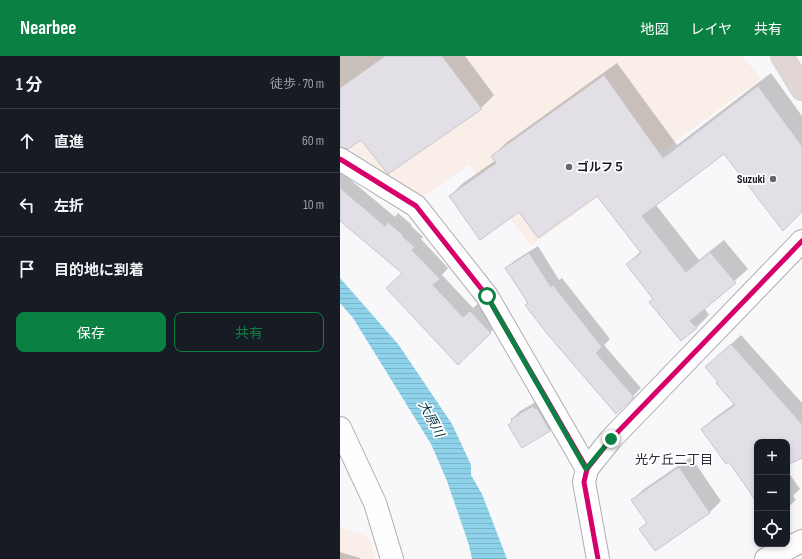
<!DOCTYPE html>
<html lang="ja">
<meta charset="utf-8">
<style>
:root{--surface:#171b24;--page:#20242c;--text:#f1f3f6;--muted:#9ea1a6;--line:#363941;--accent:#0b8043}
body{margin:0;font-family:"Sofia Sans Condensed","Noto Sans JP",sans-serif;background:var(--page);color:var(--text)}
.controls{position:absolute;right:12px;bottom:12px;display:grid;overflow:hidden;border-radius:8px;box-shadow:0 2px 6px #0003}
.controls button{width:36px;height:36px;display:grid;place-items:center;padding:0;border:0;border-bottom:1px solid var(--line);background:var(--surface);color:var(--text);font:20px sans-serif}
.stop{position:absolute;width:12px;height:12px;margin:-9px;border:3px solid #0b8043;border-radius:50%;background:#fff}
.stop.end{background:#0b8043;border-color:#fff;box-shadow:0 1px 4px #0008}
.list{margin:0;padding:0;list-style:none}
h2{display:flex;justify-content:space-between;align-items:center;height:52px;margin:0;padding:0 16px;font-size:17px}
h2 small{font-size:13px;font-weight:400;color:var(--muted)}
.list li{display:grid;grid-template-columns:26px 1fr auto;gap:12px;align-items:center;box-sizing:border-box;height:64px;padding:0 16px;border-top:1px solid var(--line)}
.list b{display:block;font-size:15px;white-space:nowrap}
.list em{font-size:13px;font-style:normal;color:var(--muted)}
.actions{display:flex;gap:8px;padding:12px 16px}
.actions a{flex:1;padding:9px 0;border:1px solid var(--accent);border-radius:8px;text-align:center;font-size:14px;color:var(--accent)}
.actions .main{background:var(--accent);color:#fff}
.icon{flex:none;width:22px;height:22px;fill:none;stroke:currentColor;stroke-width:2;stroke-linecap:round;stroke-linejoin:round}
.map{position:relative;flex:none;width:462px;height:503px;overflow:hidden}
header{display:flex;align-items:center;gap:24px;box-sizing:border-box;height:56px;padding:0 20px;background:var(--accent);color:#fff}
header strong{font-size:19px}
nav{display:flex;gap:22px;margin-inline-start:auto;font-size:14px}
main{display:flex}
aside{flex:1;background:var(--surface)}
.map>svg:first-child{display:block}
.commercial{fill:#faefe8}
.water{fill:url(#water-rules)}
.shadow{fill:#0003}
.building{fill:#e2e0e6;stroke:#c8c6cc}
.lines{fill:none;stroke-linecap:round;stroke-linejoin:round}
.minor-casing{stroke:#b0aeb4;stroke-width:24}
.highway-casing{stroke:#d3d2d5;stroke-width:24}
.minor{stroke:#fefefe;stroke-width:22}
.highway{stroke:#e1d5d6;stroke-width:22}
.cycleway-casing{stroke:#fff;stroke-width:8}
.cycleway{stroke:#d6006c;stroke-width:5}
.route{stroke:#0b8043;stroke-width:5}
.poi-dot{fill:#67656c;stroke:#fff;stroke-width:1.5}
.labels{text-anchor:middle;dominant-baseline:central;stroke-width:3.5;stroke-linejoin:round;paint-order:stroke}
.poi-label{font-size:12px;font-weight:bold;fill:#19161f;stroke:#fff;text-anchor:start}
.water-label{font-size:13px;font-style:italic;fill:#02333f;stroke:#fff}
.neighbourhood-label{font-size:13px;fill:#302a3d;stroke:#fff}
</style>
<header>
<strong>Nearbee</strong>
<nav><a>地図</a><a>レイヤ</a><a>共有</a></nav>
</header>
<main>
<aside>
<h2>1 分<small>徒歩 · 70 m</small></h2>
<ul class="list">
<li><svg class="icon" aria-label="ahead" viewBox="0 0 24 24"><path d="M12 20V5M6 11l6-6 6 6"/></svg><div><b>直進</b></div><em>60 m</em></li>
<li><svg class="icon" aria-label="left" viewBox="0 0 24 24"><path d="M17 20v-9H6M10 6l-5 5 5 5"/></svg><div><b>左折</b></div><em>10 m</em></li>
<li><svg class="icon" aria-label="arrive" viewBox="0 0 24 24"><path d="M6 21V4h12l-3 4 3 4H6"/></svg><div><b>目的地に到着</b></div></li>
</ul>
<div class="actions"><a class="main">保存</a><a>共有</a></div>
</aside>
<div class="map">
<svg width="462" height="503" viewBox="0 0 462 503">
<defs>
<pattern id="water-rules" width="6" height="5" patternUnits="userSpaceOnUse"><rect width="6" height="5" fill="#8fd3ea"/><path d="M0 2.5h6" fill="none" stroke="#7bb4c8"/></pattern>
</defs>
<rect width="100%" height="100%" fill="#f8f7fa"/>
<!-- commercial -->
<g class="commercial">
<path d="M0,0H403L421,23L191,190L129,109L82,141L0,87Z"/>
<path d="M0,471L29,481L36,503H0Z"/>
</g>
<!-- water -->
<path class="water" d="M0,222L58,288L112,368L131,409V419L142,438L167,503H132L129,489L107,425L91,388L13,262L0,247Z"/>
<!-- shadow -->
<g class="shadow">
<path d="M0,0H125L154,39L141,52L22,82L0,90Z"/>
<path d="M277,7L337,89L431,17L462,60V155L385,97L316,149L359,204L384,184L408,213L364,252L369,259L356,272L314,243L287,208L301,195L258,139L180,155L110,140L123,127L156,104L153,100L166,87Z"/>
<path d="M0,115L55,161L58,157L72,169L71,170L83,181L81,183L108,212L102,219L133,252L140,246L160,267L118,307L63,217L26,187L27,185L0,165Z"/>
<path d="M198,190L219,224L222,222L270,283L264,289L301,332L276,357L189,247L166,213L174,205Z"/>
<path d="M401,279L462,347V401L447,408V386H417V445L389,404L363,373L373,363L395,347L380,325L377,301Z"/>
<path d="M201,343L218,366L210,374L182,390L172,363L180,355Z"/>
<path d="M351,401L381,445L370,456L301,473L307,466L292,444L304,433Z"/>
<path d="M447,414L460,433L453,440L456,444L447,452Z"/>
<path d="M0,496L20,502V503H0Z"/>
</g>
<!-- building -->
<g class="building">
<path d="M45,0H102L142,53L48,118L21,84L8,93L0,91V32Z"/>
<path d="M264,19L323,102L418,30L462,90V156L443,175L384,98L302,160L346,216L370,196L396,227L350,265L357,272L341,285L309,246L313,243L286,208L301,197L257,140L198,182L179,156L140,184L109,140L156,107L151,100Z"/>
<path d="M0,132L45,170L48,166L63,179L62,180L75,191L72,194L100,223L93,229L123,261L130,255L151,277L118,309L46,232L62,217L0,165Z"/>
<path d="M189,197L211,231L213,229L262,291L256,297L294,341L276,358L209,280L185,249L188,247L165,212Z"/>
<path d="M391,288L462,368V402L447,409V386H417V452L414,447L416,445L389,406L386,408L361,373L395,349L376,327L378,326L365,311Z"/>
<path d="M193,350L195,353L197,352L210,375L182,392L168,369L172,366L171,363Z"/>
<path d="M339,411L370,457L315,495L299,473L307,467L291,444Z"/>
</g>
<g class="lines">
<!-- minor casing -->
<g class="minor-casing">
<g id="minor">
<path d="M0,103L76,150L147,240L247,413"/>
<path d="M0,372L35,447L52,503"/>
<path d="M258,503L244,426L247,413L271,383L462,185"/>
<path d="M426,503L462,485"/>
</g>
</g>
<!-- highway casing -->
<g class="highway-casing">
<path id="highway" d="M442,0L462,33"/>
</g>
<!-- minor -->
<use href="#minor" class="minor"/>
<!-- highway -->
<use href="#highway" class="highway"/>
<!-- cycleway casing -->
<g class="cycleway-casing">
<g id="cycleway">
<path d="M0,103L76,150L147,240L247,413"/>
<path d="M258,503L244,426L247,413L271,383L462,185"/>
</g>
</g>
<!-- cycleway -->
<use href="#cycleway" class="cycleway"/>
</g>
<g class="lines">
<!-- route -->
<path class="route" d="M147,240L246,413L271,383"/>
</g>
<!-- markers -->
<g class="poi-dot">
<circle cx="229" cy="111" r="4"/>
<circle cx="433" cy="123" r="4"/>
</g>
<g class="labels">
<!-- poi labels -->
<g class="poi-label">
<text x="237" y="111">ゴルフ５</text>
<text x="425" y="123" text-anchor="end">Suzuki</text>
</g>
<!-- water labels -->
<g class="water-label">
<text transform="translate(91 363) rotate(62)">大原川</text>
</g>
<!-- neighbourhood labels -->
<g class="neighbourhood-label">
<text x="334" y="404">光ケ丘二丁目</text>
</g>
</g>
</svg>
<div class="controls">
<button>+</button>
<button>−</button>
<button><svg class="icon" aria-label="locate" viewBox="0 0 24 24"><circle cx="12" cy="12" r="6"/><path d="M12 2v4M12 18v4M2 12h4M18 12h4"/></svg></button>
</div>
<div class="stop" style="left:147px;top:240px"></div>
<div class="stop end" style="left:271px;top:383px"></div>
</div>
</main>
